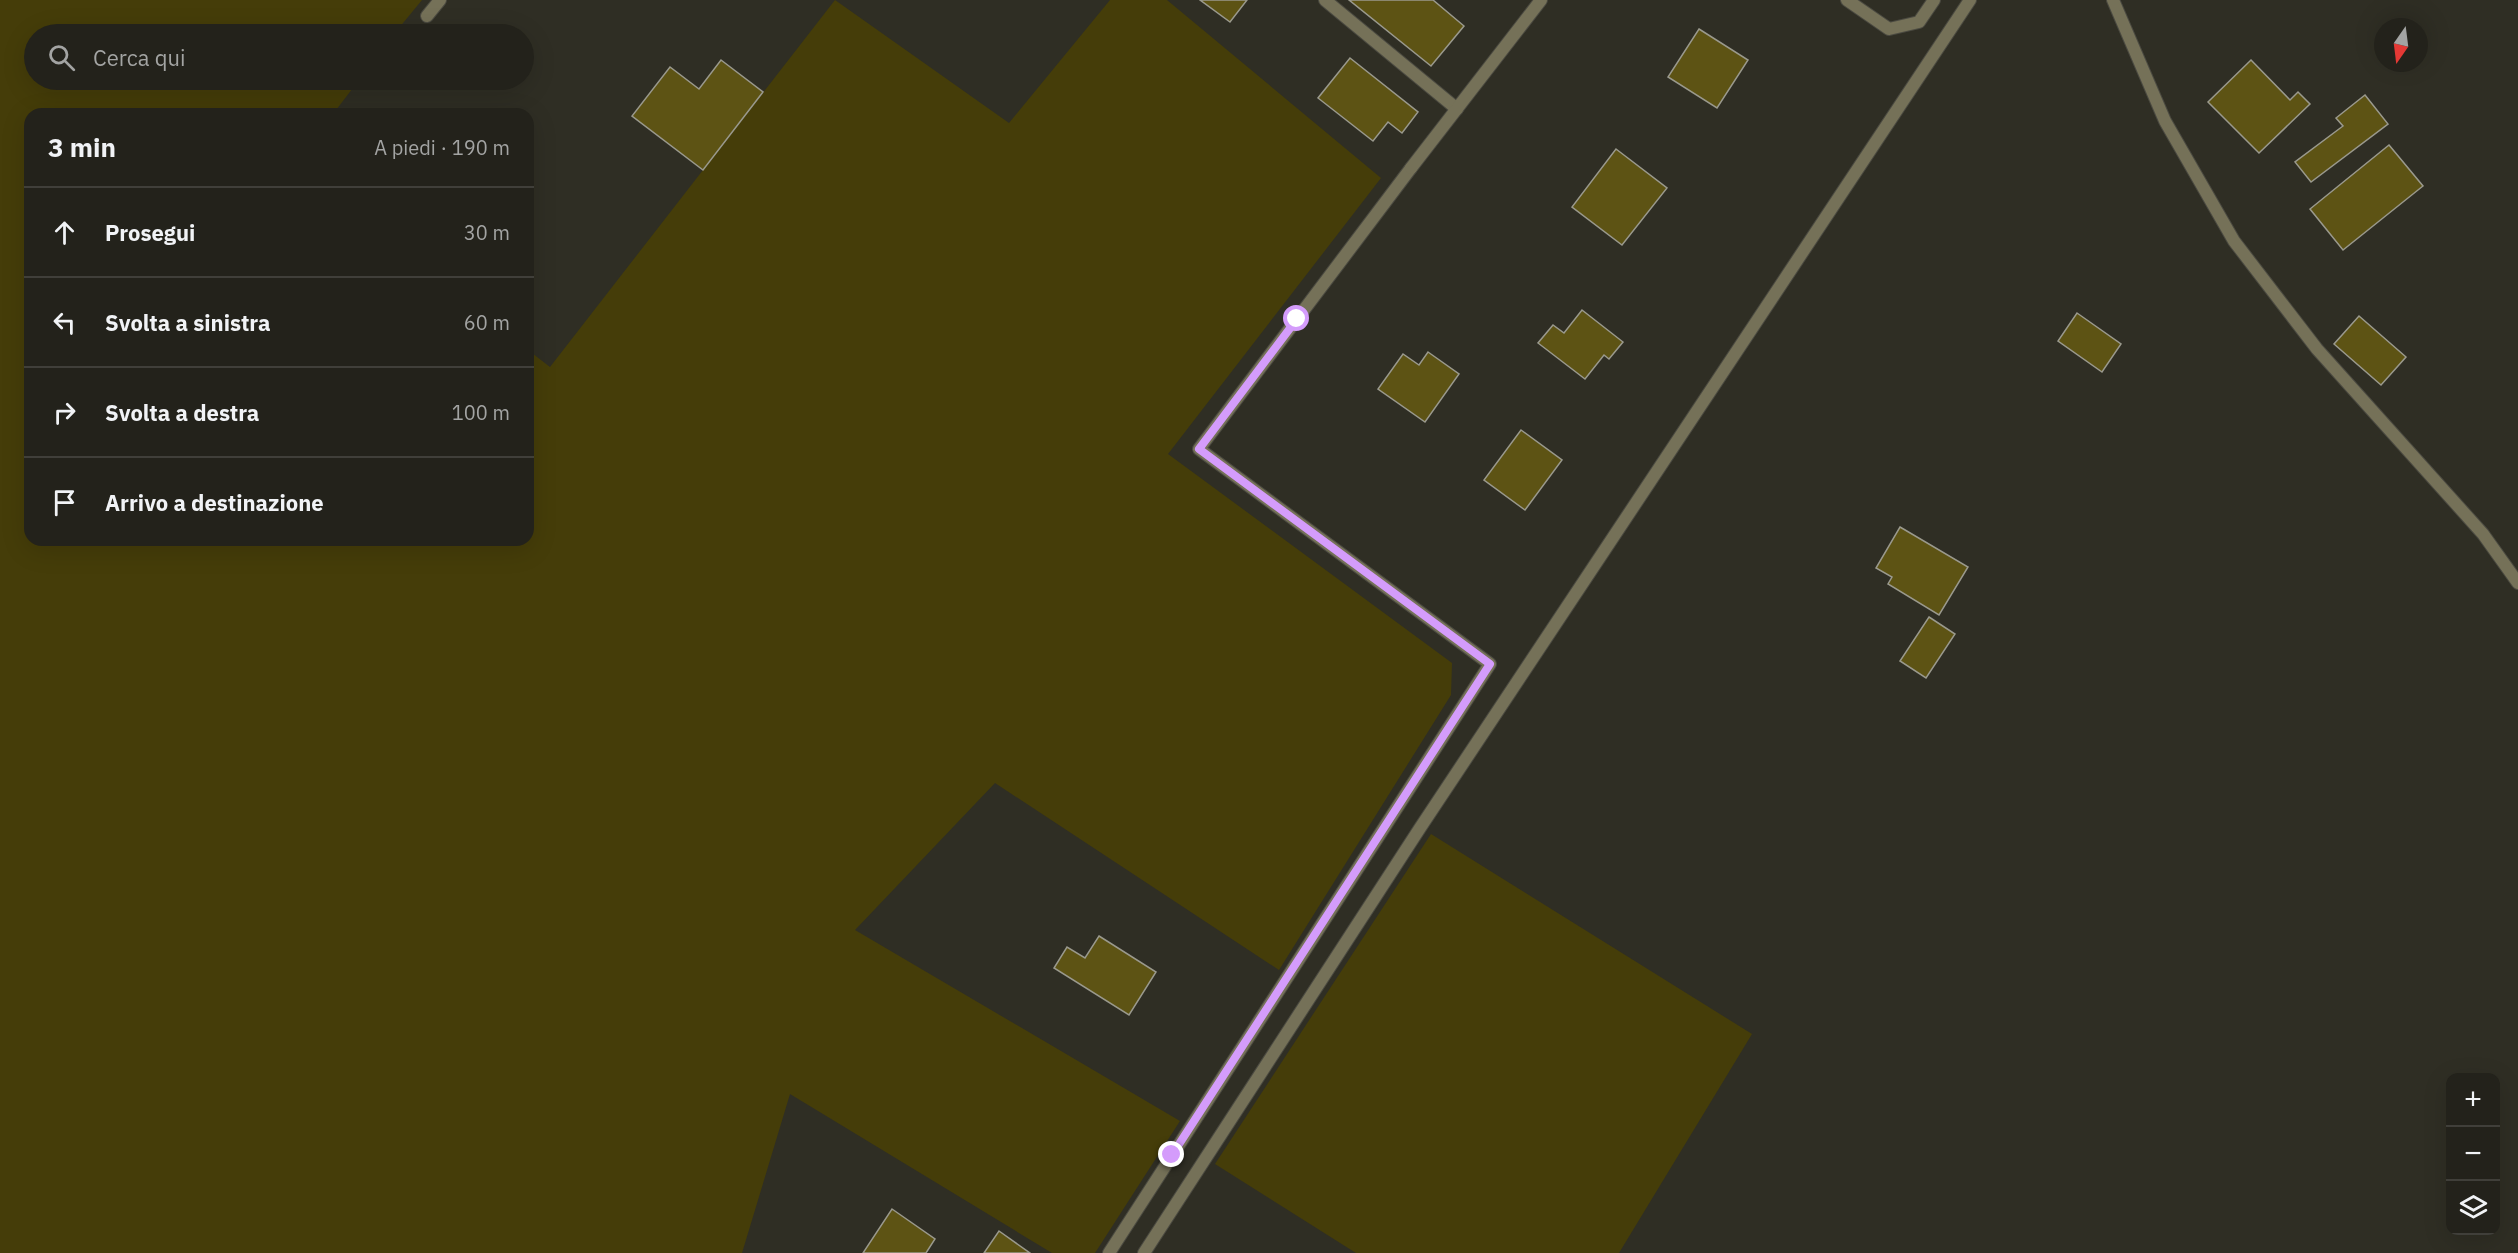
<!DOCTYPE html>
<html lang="it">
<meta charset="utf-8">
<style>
:root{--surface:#23221b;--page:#2b2a24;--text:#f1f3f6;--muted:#a3a4a3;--line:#403f3a}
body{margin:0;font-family:"IBM Plex Sans",sans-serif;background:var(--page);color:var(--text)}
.controls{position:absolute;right:18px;bottom:18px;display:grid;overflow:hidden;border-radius:12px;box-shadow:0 6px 24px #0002}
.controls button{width:54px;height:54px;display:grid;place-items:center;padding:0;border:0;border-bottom:2px solid var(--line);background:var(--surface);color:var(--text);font:30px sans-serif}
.compass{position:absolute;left:2374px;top:18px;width:54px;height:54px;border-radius:50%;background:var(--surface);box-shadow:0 6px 24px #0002;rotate:194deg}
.stop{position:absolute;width:18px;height:18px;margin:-14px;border:4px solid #d49cfb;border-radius:50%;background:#fff}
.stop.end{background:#d49cfb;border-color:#fff;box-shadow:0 2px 6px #0008}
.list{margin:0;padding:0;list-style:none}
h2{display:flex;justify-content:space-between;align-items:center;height:78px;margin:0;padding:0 24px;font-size:26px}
h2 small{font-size:20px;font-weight:400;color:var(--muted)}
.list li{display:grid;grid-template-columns:39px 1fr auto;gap:18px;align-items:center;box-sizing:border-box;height:90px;padding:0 24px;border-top:2px solid var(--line)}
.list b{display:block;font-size:22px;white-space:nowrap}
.list em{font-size:20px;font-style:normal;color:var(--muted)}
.icon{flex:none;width:33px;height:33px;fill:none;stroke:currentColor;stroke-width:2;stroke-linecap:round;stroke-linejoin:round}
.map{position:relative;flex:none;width:2518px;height:1253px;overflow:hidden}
.search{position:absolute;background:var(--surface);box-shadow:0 6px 24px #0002;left:24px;top:24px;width:510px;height:66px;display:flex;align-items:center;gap:15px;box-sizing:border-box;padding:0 21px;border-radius:33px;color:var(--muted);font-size:22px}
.panel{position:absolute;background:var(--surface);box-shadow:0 6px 24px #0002;left:24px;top:108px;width:510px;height:438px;border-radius:18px}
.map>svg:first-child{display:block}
.green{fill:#453d09}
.building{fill:#5d5314;stroke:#9a998d;stroke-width:1.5}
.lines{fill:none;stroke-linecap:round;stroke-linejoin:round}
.service-casing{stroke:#4b4a41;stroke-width:14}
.minor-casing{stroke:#4b4a41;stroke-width:14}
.service{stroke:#757158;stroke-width:12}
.minor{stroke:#757158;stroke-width:12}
.route{stroke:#d49cfb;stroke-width:8}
</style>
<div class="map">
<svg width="2518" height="1253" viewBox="0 0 2518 1253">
<rect width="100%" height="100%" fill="#2f2e24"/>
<!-- green -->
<g class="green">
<path d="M0,0H422L394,34H34V80H359L333,114H30V540H528V350L550,367L835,0L1009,123L1110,0H1167L1381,178L1168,454L1452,663L1451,695L1279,970L995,783L855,930L1180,1121L1095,1253H1052L790,1094L742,1253H0Z"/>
<path d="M1431,834L1752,1034L1619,1253H1356L1215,1164Z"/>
</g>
<!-- building -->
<g class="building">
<path d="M1200,0H1247L1230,22Z"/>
<path d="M1349,0H1433L1464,26L1431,66Z"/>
<path d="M1699,29L1748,60L1717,108L1668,77Z"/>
<path d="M1350,58L1418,112L1402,133L1388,122L1373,141L1318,98Z"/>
<path d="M721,60L763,92L703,170L632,116L670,67L699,89Z"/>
<path d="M2251,60L2290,100L2298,92L2310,104L2259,153L2208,102Z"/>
<path d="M2365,95L2388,124L2311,182L2295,162L2343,126L2336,118Z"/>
<path d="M2389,145L2423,186L2343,250L2310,209Z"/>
<path d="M1616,149L1667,188L1622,245L1572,207Z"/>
<path d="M1582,310L1623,342L1609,359L1604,355L1585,379L1538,343L1553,325L1564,333Z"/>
<path d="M2077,313L2121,344L2102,372L2058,341Z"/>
<path d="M2359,316L2406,357L2381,385L2334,344Z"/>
<path d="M1428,352L1459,374L1425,422L1378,389L1403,354L1419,365Z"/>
<path d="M1521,430L1562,460L1525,510L1484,480Z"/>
<path d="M1900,527L1968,567L1939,615L1888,584L1892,577L1876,568Z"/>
<path d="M1929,617L1955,634L1926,678L1900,661Z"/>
<path d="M1099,936L1156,972L1129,1015L1054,968L1067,947L1085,958Z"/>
<path d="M892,1209L935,1239L926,1253H863Z"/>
<path d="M999,1231L1030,1253H984Z"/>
</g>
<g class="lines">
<!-- service casing -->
<g class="service-casing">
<g id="service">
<path d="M1109,1253L1490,664L1199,449L1411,168"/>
<path d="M1144,1253L1420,828L1970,0"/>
</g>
</g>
<!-- minor casing -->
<g class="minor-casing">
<g id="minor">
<path d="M1325,0L1457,109"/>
<path d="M1847,0L1889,29L1919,22L1934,0"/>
<path d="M2113,0L2165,121L2234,241L2317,349L2483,534L2518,583"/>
<path d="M427,16L440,0"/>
<path d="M1411,168L1541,0"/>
</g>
</g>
<!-- service -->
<use href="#service" class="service"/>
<!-- minor -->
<use href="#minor" class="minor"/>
</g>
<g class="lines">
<!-- route -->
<path class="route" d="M1172,1155L1490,664L1199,449L1297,319"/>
</g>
</svg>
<div class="controls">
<button>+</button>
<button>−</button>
<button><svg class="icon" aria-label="layers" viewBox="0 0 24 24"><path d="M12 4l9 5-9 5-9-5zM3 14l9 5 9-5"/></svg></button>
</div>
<svg class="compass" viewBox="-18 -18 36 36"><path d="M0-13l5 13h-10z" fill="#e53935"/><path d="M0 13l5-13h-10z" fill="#a3a4a3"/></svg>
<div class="stop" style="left:1297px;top:319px"></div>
<div class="stop end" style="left:1172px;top:1155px"></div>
<div class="search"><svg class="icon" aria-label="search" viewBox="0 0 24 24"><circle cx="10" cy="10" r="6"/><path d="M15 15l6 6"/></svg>Cerca qui</div>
<section class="panel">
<h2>3 min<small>A piedi · 190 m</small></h2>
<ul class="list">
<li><svg class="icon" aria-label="ahead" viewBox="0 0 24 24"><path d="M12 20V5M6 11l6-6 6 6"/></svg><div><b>Prosegui</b></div><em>30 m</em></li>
<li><svg class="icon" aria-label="left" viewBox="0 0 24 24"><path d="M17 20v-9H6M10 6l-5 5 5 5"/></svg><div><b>Svolta a sinistra</b></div><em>60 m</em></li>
<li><svg class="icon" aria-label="right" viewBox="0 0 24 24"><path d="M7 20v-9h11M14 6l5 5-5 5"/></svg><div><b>Svolta a destra</b></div><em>100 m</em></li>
<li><svg class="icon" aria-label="arrive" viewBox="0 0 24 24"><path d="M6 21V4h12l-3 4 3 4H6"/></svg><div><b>Arrivo a destinazione</b></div></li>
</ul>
</section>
</div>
